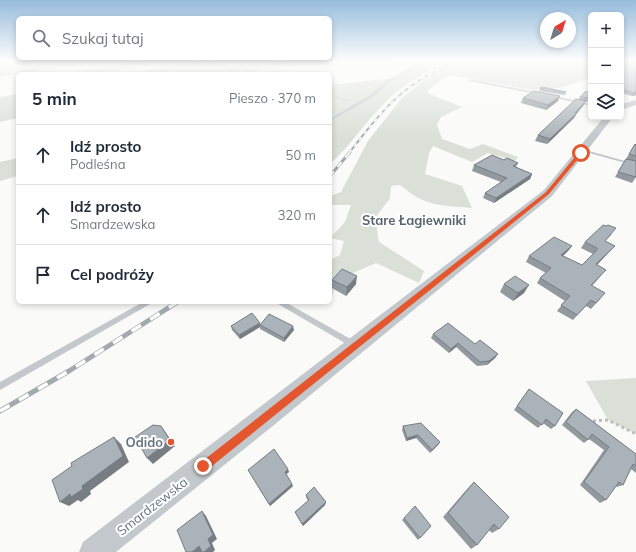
<!DOCTYPE html>
<html lang="pl">
<meta charset="utf-8">
<style>
:root{--surface:#fff;--page:#f6f6f7;--text:#1f2937;--muted:#747a83;--line:#e0e1e3}
body{margin:0;font-family:Mulish,sans-serif;background:var(--page);color:var(--text)}
.controls{position:absolute;right:12px;top:12px;display:grid;overflow:hidden;border-radius:6px;box-shadow:0 2px 6px #0003}
.controls button{width:36px;height:36px;display:grid;place-items:center;padding:0;border:0;border-bottom:1px solid var(--line);background:var(--surface);color:var(--text);font:20px sans-serif}
.compass{position:absolute;left:540px;top:12px;width:36px;height:36px;border-radius:50%;background:var(--surface);box-shadow:0 2px 6px #0003;rotate:38deg}
.stop{position:absolute;width:12px;height:12px;margin:-9px;border:3px solid #e4572e;border-radius:50%;background:#fff}
.stop.end{background:#e4572e;border-color:#fff;box-shadow:0 1px 4px #0008}
.list{margin:0;padding:0;list-style:none}
h2{display:flex;justify-content:space-between;align-items:center;height:52px;margin:0;padding:0 16px;font-size:17px}
h2 small{font-size:13px;font-weight:400;color:var(--muted)}
.list li{display:grid;grid-template-columns:26px 1fr auto;gap:12px;align-items:center;box-sizing:border-box;height:60px;padding:0 16px;border-top:1px solid var(--line)}
.list b{display:block;font-size:15px;white-space:nowrap}
.list p{margin:0;font-size:13px;white-space:nowrap;color:var(--muted)}
.list em{font-size:13px;font-style:normal;color:var(--muted)}
.icon{flex:none;width:22px;height:22px;fill:none;stroke:currentColor;stroke-width:2;stroke-linecap:round;stroke-linejoin:round}
.map{position:relative;flex:none;width:636px;height:552px;overflow:hidden}
.search{position:absolute;background:var(--surface);box-shadow:0 2px 6px #0003;left:16px;top:16px;width:316px;height:44px;display:flex;align-items:center;gap:10px;box-sizing:border-box;padding:0 14px;border-radius:6px;color:var(--muted);font-size:15px}
.panel{position:absolute;background:var(--surface);box-shadow:0 2px 6px #0003;left:16px;top:72px;width:316px;height:232px;border-radius:6px}
.map>svg:first-child{display:block}
.green{fill:#dadfd7}
.lines{fill:none;stroke-linecap:round;stroke-linejoin:round}
.path-far1{stroke:#bbbfc2;stroke-width:1;stroke-dasharray:1 1;stroke-linecap:butt}
.path{stroke:#bbbfc2;stroke-width:3;stroke-dasharray:3 3;stroke-linecap:butt}
.service{fill:#c3c8cc;fill-rule:evenodd}
.tertiary{fill:#c3c8cc;fill-rule:evenodd}
.rail-far3-casing{stroke:#a2aab0;stroke-width:2}
.rail-far2-casing{stroke:#a2aab0;stroke-width:3}
.rail-far1-casing{stroke:#a2aab0;stroke-width:4.5}
.rail-casing{stroke:#a2aab0;stroke-width:5}
.rail-far3{stroke:#fff;stroke-width:1.5;stroke-dasharray:4;stroke-linecap:butt}
.rail-far2{stroke:#fff;stroke-width:2;stroke-dasharray:6;stroke-linecap:butt}
.rail-far1{stroke:#fff;stroke-width:3;stroke-dasharray:8;stroke-linecap:butt}
.rail{stroke:#fff;stroke-width:3.5;stroke-dasharray:11;stroke-linecap:butt}
.wall{fill:#929a9f}
.shaded-wall{fill:#777d82}
.building{fill:#aab3b9;stroke:#777d82}
.route{fill:#e4572e}
.poi-dot{fill:#e4572e;stroke:#fff;stroke-width:1.5}
.labels{text-anchor:middle;dominant-baseline:central;stroke-width:4;stroke-linejoin:round;paint-order:stroke}
.quarter-label{font-size:13px;font-weight:bold;fill:#57646e;stroke:#fff}
.near-poi-label{font-size:13px;font-weight:bold;fill:#657683;stroke:#fff;text-anchor:end}
.near-street-label{font-size:13px;fill:#657683;stroke:#fff}
</style>
<div class="map">
<svg width="636" height="552" viewBox="0 0 636 552">
<rect width="100%" height="100%" fill="#fafaf8"/>
<!-- green -->
<g class="green">
<path d="M0,61H100L0,77Z"/>
<path d="M141,61H171L97,74H64Z"/>
<path d="M199,61H212L231,66L289,61H341L261,69L255,74L241,71L226,74H127Z"/>
<path d="M387,61H453C426,72 400,85 381,107C363,125 349,147 330,164V85L397,78L414,67Z"/>
<path d="M462,61H591V78L559,88L532,90L451,75L443,78L427,91L429,94L462,107L441,117L437,125L442,139L470,149L483,144L518,157L515,161L488,153L472,162L433,146L429,153L425,174L462,186L472,208C440,205 426,207 400,185L391,186L390,198L375,218L379,242L424,271L419,283L376,263L337,280L330,302H329L330,260L340,255L344,241L330,238L345,222L351,205H332L330,207V196L341,192L368,141L402,98L426,79L448,66Z"/>
<path d="M18,94V118L0,122V97Z"/>
<path d="M18,158V176L0,181V162Z"/>
<path d="M636,378V434L608,420L586,381Z"/>
</g>
<g class="lines">
<!-- path-far1 -->
<g class="path-far1">
<path d="M205,61L238,70L240,74"/>
<path d="M330,95L349,101"/>
</g>
<!-- path -->
<path class="path" d="M593,421L608,420L636,434"/>
<!-- service -->
<g class="service">
<path d="M430,61H432L415,68L390,82L371,98L330,121V119L369,96L388,80L413,66Z"/>
<path d="M470,79L541,93L542,94L541,95L469,81Z"/>
<path d="M551,95L591,104V106L551,97Z"/>
<path d="M582,149L636,164V166L582,151Z"/>
<path d="M143,302H151L150,304L0,390V382Z"/>
<path d="M277,302H285L356,342L357,344L356,346L353,347L350,346L278,304Z"/>
</g>
<!-- tertiary -->
<g class="tertiary">
<path d="M636,100V105L621,110V104Z"/>
<path d="M604,117H613L552,196L274,425L116,552H79L83,542L544,190Z"/>
</g>
<!-- rail-far3 casing -->
<g class="rail-far3-casing">
<path id="rail-far3" d="M349,153C385,107 403,83 458,61"/>
</g>
<!-- rail-far2 casing -->
<g class="rail-far2-casing">
<path id="rail-far2" d="M330,176L350,152"/>
</g>
<!-- rail-far1 casing -->
<g class="rail-far1-casing">
<path id="rail-far1" d="M174,304L177,302"/>
</g>
<!-- rail casing -->
<g class="rail-casing">
<path id="rail" d="M0,411L69,371L176,303"/>
</g>
<!-- rail-far3 -->
<use href="#rail-far3" class="rail-far3"/>
<!-- rail-far2 -->
<use href="#rail-far2" class="rail-far2"/>
<!-- rail-far1 -->
<use href="#rail-far1" class="rail-far1"/>
<!-- rail -->
<use href="#rail" class="rail"/>
</g>
<!-- wall -->
<g class="wall">
<path d="M621,61H636V63H635H636V95L632,96L621,93Z"/>
<path d="M540,88L566,92L565,95L539,91Z"/>
<path d="M591,96L587,102L585,101L583,106L577,113L574,118L547,144L535,141L538,135L578,100L580,97Z"/>
<path d="M523,98L558,101L546,110L521,103Z"/>
<path d="M635,144L636,145V177L632,183L615,177Z"/>
<path d="M504,160L518,163L516,167L532,174L530,179L494,203L483,198L485,193L501,182L472,171L474,165Z"/>
<path d="M612,234L605,241L615,246L610,251L597,265L606,270L592,286L600,299L591,309L586,306L573,320L557,311L565,301L537,283L540,278L546,273L526,262L529,256L572,246L568,251L563,256L582,265L593,254L581,248L585,242Z"/>
<path d="M332,280L356,284L346,296L332,288Z"/>
<path d="M504,284L524,293L513,301L500,292Z"/>
<path d="M260,323V325L294,330L284,342L260,329V327L240,339L232,330L231,326Z"/>
<path d="M433,334L475,344L498,354L495,358L487,365L477,366L456,347L449,353L431,338Z"/>
<path d="M529,389L555,426L551,429L543,423L538,428L514,410Z"/>
<path d="M576,409L636,454V473L631,469L623,485L617,487L616,486L606,500L600,503L580,485L604,450L589,439L584,443L562,425L572,412Z"/>
<path d="M403,426L440,442L438,445L430,453L416,438L406,441L402,430Z"/>
<path d="M248,470L289,472L286,474L293,486L270,506Z"/>
<path d="M474,482L499,529L492,533L489,530L477,545L471,549L443,517L468,488Z"/>
<path d="M306,495L326,502L325,505L303,526L296,514L295,512L308,501L306,497Z"/>
<path d="M404,518L431,526L418,540L402,520Z"/>
</g>
<!-- shaded-wall -->
<g class="shaded-wall">
<path d="M636,92V95L632,96L634,93Z"/>
<path d="M560,96L558,101L546,110L548,105Z"/>
<path d="M586,101L583,106L577,113L574,118L547,144L550,139Z"/>
<path d="M532,174L530,179L494,203L496,198Z"/>
<path d="M572,246L568,251L557,261L561,255Z"/>
<path d="M615,246L610,251L592,270L596,264Z"/>
<path d="M357,276L356,284L346,296L347,287Z"/>
<path d="M529,285L524,293L513,301L518,293Z"/>
<path d="M260,323V327L240,339L239,335Z"/>
<path d="M293,326L294,330L284,342V338Z"/>
<path d="M458,343L456,347L449,353L451,349Z"/>
<path d="M498,354L495,358L487,365L489,361Z"/>
<path d="M161,426L175,446L153,464L147,458Z"/>
<path d="M418,435L416,438L406,441L407,438Z"/>
<path d="M114,437L121,444L129,462L90,491L91,494L81,502L78,500L69,506L60,502Z"/>
<path d="M440,442L438,445L430,453L432,450Z"/>
<path d="M288,469L289,472L285,475V472Z"/>
<path d="M292,484L293,486L270,506L269,504Z"/>
<path d="M326,502L325,505L303,526L302,524Z"/>
<path d="M202,511L206,516L217,539L212,543L215,550L213,552H204L208,539Z"/>
<path d="M199,546L204,549L201,552H192Z"/>
</g>
<!-- building -->
<g class="building">
<path d="M621,61H633L636,63V92L634,93L621,89Z"/>
<path d="M542,87L566,92L540,88Z"/>
<path d="M534,91L560,96L548,105L523,98Z"/>
<path d="M586,91L591,95L589,98L580,97Z"/>
<path d="M576,99L586,101L575,113H577L550,139L538,135Z"/>
<path d="M635,144L636,145V156L629,154Z"/>
<path d="M492,155L504,160L507,158L518,163L513,166L532,174L496,198L485,193L507,178L474,165Z"/>
<path d="M626,159L636,161V177L618,172Z"/>
<path d="M603,225L606,226L608,225L616,228L605,241L615,246L596,264L606,270L591,285L605,293L596,303L591,300L577,315L561,305L570,296L540,278L551,268L529,256L554,237L572,246L561,255L582,265L597,250V248L585,242Z"/>
<path d="M342,269L357,276L347,287L332,280Z"/>
<path d="M515,276L529,285L518,293L504,284Z"/>
<path d="M252,313L260,323L239,335L231,326Z"/>
<path d="M269,314L293,326L284,338L260,325Z"/>
<path d="M448,323L475,344L480,340L498,354L489,361L480,362L458,343L451,349L433,334Z"/>
<path d="M529,389L563,413L555,426L546,419L542,425L517,406Z"/>
<path d="M576,409L636,454V466L633,464L623,485L619,482L606,500L584,482L609,447L592,434L588,440L566,422Z"/>
<path d="M421,423L440,442L432,450L418,435L407,438L403,426Z"/>
<path d="M153,425L161,426L170,440L147,458L135,437Z"/>
<path d="M114,437L123,456L82,486L83,489L71,497L70,494L60,502L52,480L72,466L71,463Z"/>
<path d="M274,449L288,469L285,472L292,484L269,504L248,470Z"/>
<path d="M474,482L509,517L499,529L494,524L477,545L448,513Z"/>
<path d="M314,487L326,502L302,524L295,512L309,500L306,495Z"/>
<path d="M415,506L431,526L420,538L404,518Z"/>
<path d="M202,511L213,535L208,539L211,546L204,552H202L199,546L192,552H186L177,530Z"/>
</g>
<!-- sky -->
<linearGradient id="sky" x2="0" y2="1"><stop stop-color="#96bcdc"/><stop offset="0.44" stop-color="#fdfdfc"/><stop offset="1" stop-color="#fdfdfc" stop-opacity="0"/></linearGradient>
<rect width="636" height="138" fill="url(#sky)"/>
<!-- route -->
<path class="route" d="M579,152L583,153L549,194L207,470L203,471L200,470L198,466L200,463L546,192Z"/>
<!-- markers -->
<circle class="poi-dot" cx="171" cy="442" r="4"/>
<g class="labels">
<!-- quarter labels -->
<g class="quarter-label">
<text x="414" y="220">Stare Łagiewniki</text>
</g>
<!-- near-poi labels -->
<g class="near-poi-label">
<text x="163" y="442">Odido</text>
</g>
<!-- near-street labels -->
<g class="near-street-label">
<text transform="translate(152 506) rotate(-38)">Smardzewska</text>
</g>
</g>
</svg>
<div class="controls">
<button>+</button>
<button>−</button>
<button><svg class="icon" aria-label="layers" viewBox="0 0 24 24"><path d="M12 4l9 5-9 5-9-5zM3 14l9 5 9-5"/></svg></button>
</div>
<svg class="compass" viewBox="-18 -18 36 36"><path d="M0-13l5 13h-10z" fill="#e53935"/><path d="M0 13l5-13h-10z" fill="#747a83"/></svg>
<div class="stop" style="left:581px;top:153px"></div>
<div class="stop end" style="left:203px;top:466px"></div>
<div class="search"><svg class="icon" aria-label="search" viewBox="0 0 24 24"><circle cx="10" cy="10" r="6"/><path d="M15 15l6 6"/></svg>Szukaj tutaj</div>
<section class="panel">
<h2>5 min<small>Pieszo · 370 m</small></h2>
<ul class="list">
<li><svg class="icon" aria-label="ahead" viewBox="0 0 24 24"><path d="M12 20V5M6 11l6-6 6 6"/></svg><div><b>Idź prosto</b><p>Podleśna</p></div><em>50 m</em></li>
<li><svg class="icon" aria-label="ahead" viewBox="0 0 24 24"><path d="M12 20V5M6 11l6-6 6 6"/></svg><div><b>Idź prosto</b><p>Smardzewska</p></div><em>320 m</em></li>
<li><svg class="icon" aria-label="arrive" viewBox="0 0 24 24"><path d="M6 21V4h12l-3 4 3 4H6"/></svg><div><b>Cel podróży</b></div></li>
</ul>
</section>
</div>
